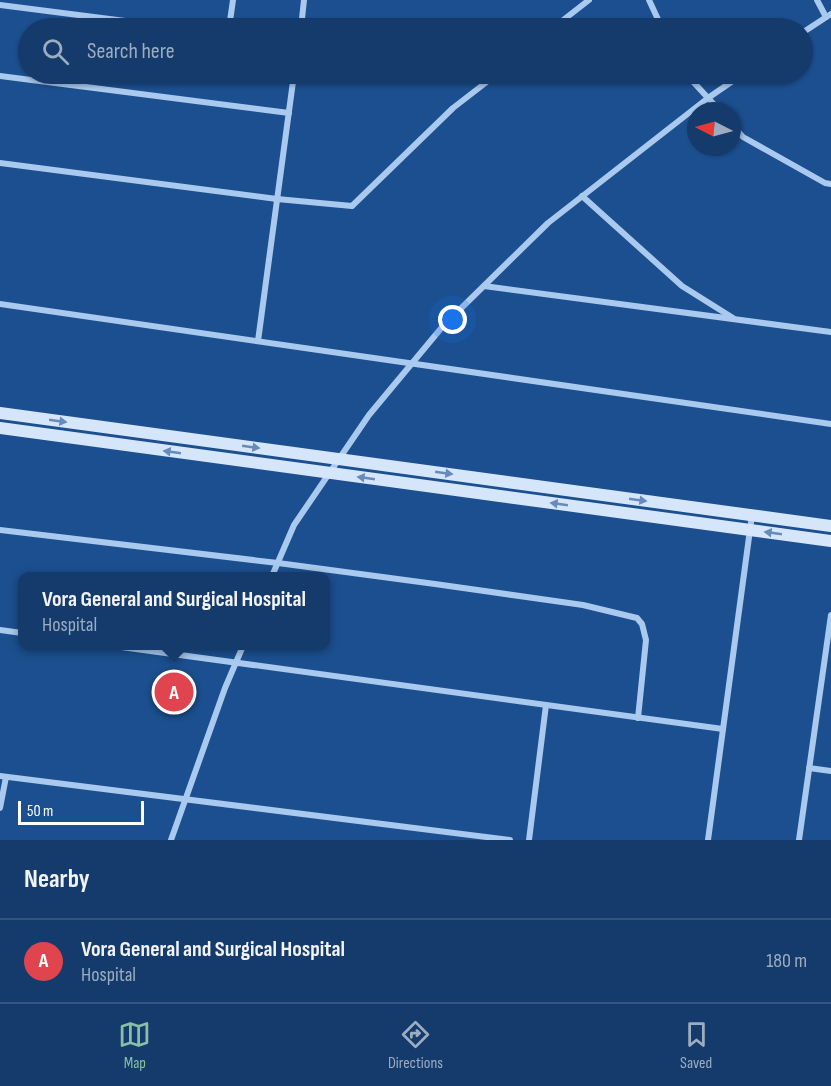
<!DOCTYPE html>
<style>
:root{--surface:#143b6b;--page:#214673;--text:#f1f3f6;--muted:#9dadc1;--line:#33557e;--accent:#8abfa5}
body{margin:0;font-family:"Sofia Sans Condensed",sans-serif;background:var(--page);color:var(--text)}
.compass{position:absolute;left:687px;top:102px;width:54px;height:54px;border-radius:50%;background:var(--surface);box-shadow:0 2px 4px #0004;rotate:276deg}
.scale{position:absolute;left:18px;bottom:15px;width:126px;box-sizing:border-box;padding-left:6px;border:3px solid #fff;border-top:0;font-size:16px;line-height:21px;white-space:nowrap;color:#fff;-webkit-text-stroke:4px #1b4f8f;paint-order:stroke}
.you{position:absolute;left:453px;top:320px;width:21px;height:21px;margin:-15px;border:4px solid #fff;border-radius:50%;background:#1a73e8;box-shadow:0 0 0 9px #1a73e833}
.badge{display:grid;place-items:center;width:39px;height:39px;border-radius:50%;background:var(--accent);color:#fff;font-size:20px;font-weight:700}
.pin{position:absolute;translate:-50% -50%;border:3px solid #fff;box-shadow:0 2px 6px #0006}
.popup{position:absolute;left:18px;top:572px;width:312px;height:78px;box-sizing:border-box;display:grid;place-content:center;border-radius:12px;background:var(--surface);filter:drop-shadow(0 2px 4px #0005);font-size:20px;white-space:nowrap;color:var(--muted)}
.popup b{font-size:22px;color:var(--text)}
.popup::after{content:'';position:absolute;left:50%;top:100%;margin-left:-12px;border:12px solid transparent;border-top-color:var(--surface)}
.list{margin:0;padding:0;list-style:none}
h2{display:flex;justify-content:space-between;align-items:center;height:78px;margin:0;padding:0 24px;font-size:26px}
h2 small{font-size:20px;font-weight:400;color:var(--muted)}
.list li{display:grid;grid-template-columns:39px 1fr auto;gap:18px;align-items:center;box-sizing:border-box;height:84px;padding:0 24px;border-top:2px solid var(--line)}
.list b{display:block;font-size:22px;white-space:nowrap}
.list p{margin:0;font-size:20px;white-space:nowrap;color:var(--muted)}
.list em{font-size:20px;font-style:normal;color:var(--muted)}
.icon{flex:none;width:33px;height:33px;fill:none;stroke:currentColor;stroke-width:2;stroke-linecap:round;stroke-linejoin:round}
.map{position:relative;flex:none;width:831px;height:840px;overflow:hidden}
.search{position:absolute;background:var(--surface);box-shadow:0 2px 4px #0004;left:18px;right:18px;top:18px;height:66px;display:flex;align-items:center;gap:15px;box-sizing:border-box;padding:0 21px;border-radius:33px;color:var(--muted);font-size:22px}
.sheet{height:162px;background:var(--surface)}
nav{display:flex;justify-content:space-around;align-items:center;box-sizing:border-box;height:84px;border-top:2px solid var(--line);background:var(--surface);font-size:16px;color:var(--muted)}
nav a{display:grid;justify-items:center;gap:3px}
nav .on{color:var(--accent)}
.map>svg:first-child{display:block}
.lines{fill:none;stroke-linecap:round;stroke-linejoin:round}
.street{stroke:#a9c9ee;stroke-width:6}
.secondary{stroke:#d6e6fa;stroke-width:12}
.oneway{fill:#668bba}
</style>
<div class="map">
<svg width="831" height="840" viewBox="0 0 831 840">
<rect width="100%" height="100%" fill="#1b4f8f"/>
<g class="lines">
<!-- street -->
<g class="street">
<path d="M649,0L662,28"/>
<path d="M817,0L826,17"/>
<path d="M0,5L180,28"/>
<path d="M229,28L233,0"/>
<path d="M301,28L304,0"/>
<path d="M553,28L589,0"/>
<path d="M802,33L831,14"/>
<path d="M686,74L720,111"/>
<path d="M0,76L289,113"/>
<path d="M732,125L743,137L825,183L831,184"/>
<path d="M0,163L277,199L352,206L453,108L497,74"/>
<path d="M582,196L682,286L733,318"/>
<path d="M484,286L831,332"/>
<path d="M0,304L831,424"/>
<path d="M258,341L294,74"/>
<path d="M0,530L278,563L435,584L583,605L637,618L642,624L646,640L638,718"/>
<path d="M272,576L294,525L369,415L443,326L548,223L708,98L743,74"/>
<path d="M0,630L22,633"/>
<path d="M114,646L723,729"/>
<path d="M809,768L831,771"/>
<path d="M0,776L510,840"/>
<path d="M0,808L6,777"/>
<path d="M171,840L225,688L243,646"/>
<path d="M529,840L546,705"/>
<path d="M708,840L752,515"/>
<path d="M799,840L831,615"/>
</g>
<!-- secondary -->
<g class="secondary">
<path d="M0,413L831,526"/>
<path d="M0,428L831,541"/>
</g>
</g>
<!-- one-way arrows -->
<defs><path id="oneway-solid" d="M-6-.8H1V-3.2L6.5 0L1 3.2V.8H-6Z" transform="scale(1.5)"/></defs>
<g class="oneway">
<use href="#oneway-solid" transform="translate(58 421) rotate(8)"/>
<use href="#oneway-solid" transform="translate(251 447) rotate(8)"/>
<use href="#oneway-solid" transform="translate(172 452) rotate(-172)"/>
<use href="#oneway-solid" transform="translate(444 473) rotate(8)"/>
<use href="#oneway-solid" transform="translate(366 478) rotate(-172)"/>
<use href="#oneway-solid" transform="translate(638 500) rotate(8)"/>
<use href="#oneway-solid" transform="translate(559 504) rotate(-172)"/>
<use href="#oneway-solid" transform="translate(773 533) rotate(-172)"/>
</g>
</svg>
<svg class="compass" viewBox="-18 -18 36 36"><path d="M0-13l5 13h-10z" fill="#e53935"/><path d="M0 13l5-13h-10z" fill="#9dadc1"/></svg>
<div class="scale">50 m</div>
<div class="you"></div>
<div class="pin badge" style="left:174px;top:692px;background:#e0444e">A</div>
<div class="popup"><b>Vora General and Surgical Hospital</b>Hospital</div>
<div class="search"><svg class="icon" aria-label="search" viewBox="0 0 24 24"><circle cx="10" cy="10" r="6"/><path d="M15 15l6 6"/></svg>Search here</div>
</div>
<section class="sheet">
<h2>Nearby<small></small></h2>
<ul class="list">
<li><span class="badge" style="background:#e0444e">A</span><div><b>Vora General and Surgical Hospital</b><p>Hospital</p></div><em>180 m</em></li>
</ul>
</section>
<nav>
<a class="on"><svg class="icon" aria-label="map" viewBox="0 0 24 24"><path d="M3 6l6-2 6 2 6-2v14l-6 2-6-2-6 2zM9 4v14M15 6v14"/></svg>Map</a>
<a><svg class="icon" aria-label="directions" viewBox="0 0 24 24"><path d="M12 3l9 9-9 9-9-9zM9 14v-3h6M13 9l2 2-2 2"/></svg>Directions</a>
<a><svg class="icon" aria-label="saved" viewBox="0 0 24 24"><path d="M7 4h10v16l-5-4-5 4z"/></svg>Saved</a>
</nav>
